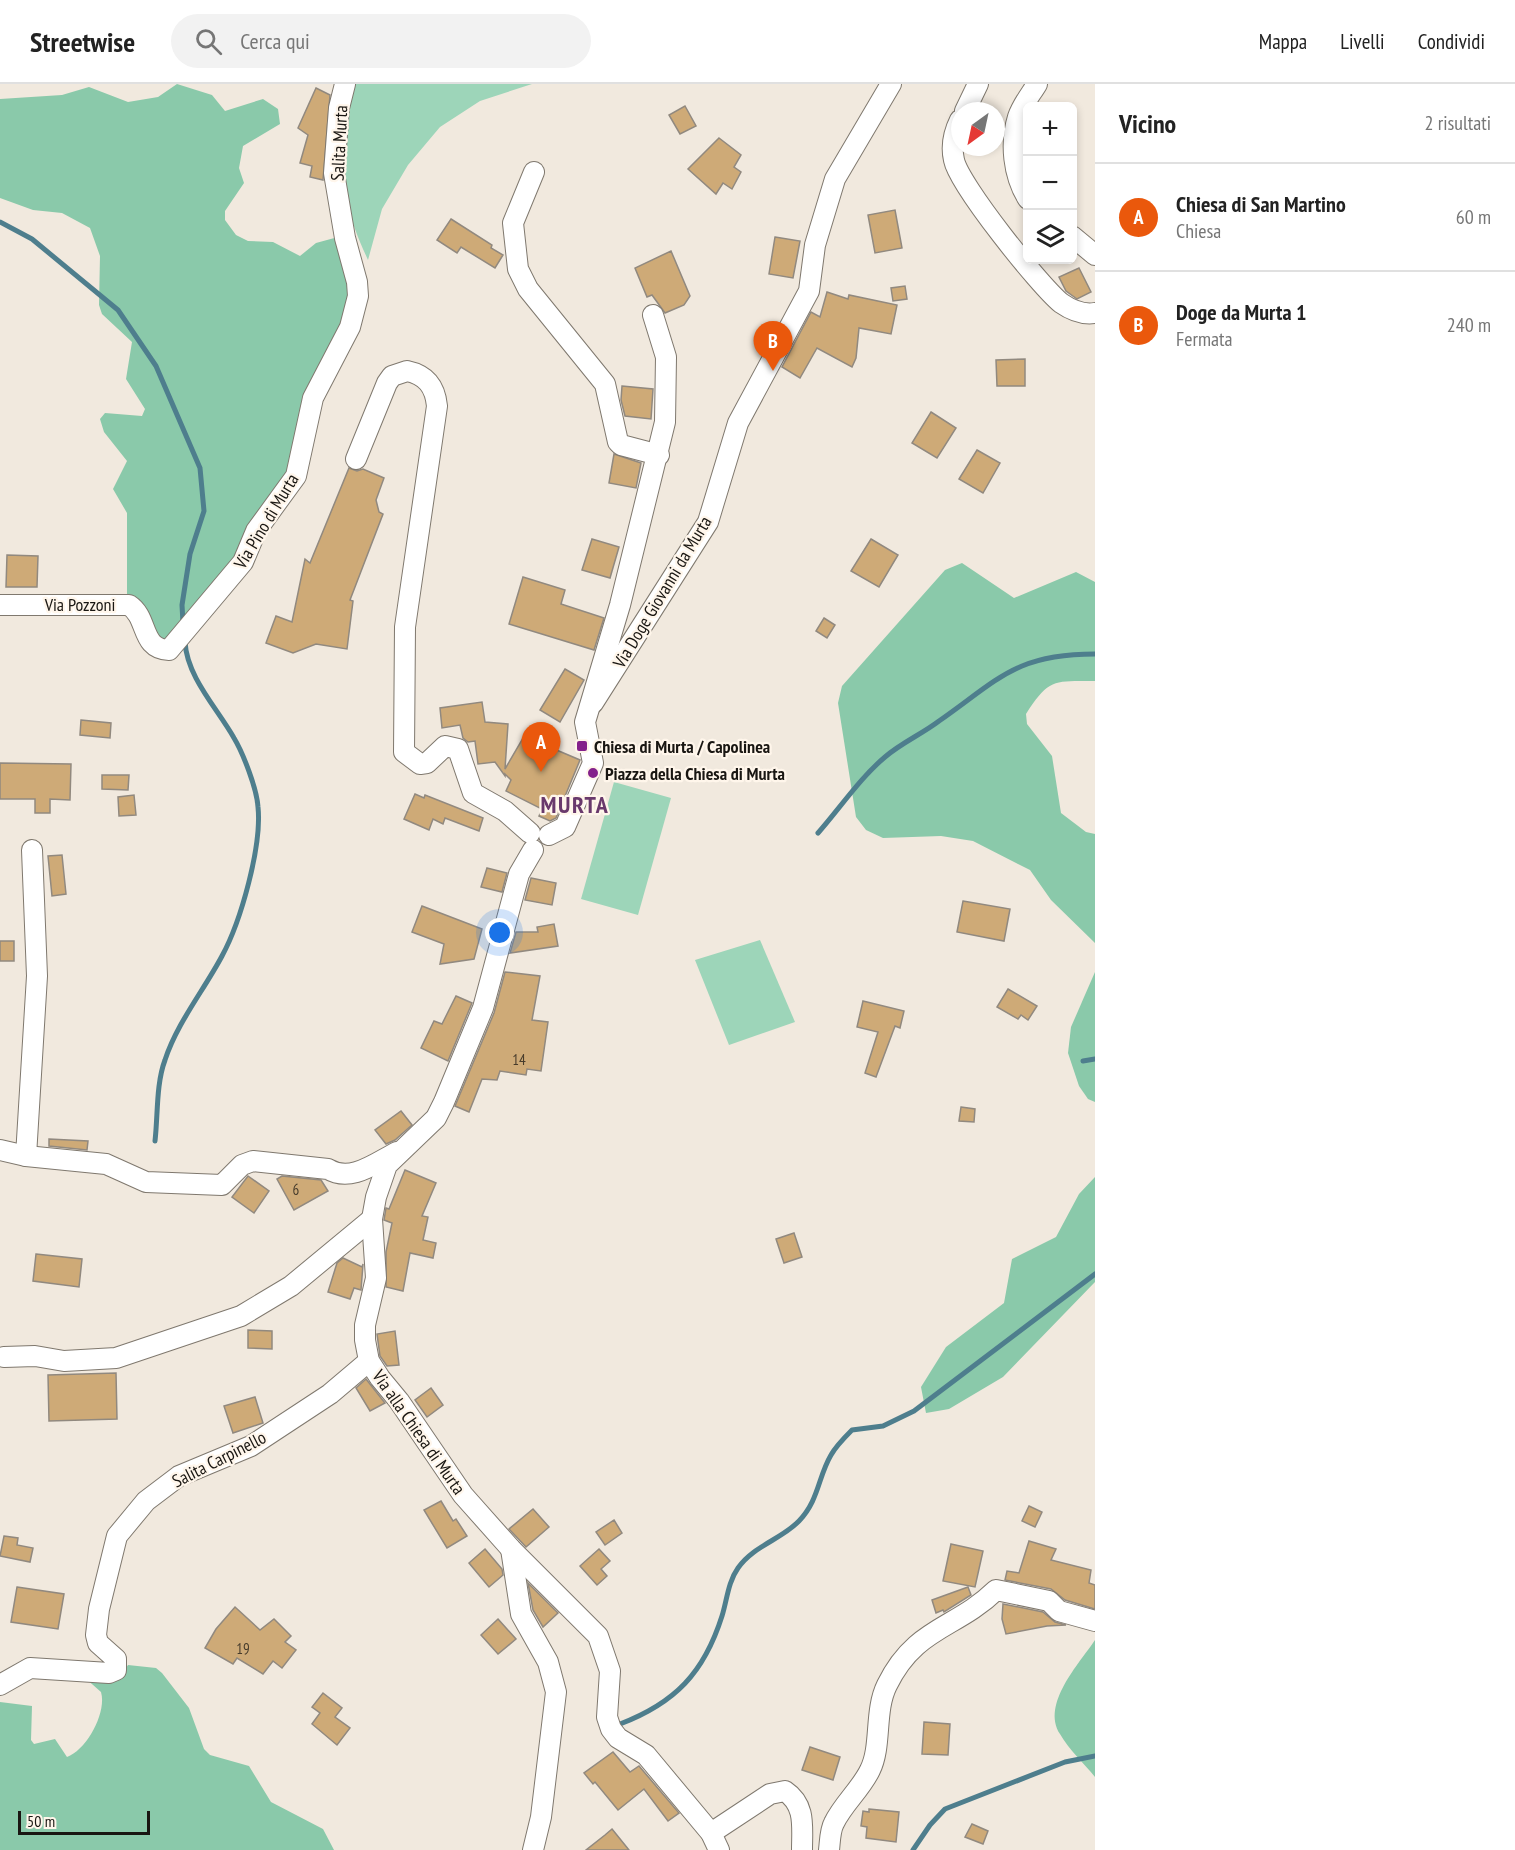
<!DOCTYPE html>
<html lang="it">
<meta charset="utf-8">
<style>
:root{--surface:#fff;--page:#f2f2f2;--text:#222;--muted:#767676;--line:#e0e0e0;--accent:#ea580c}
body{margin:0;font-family:"PT Sans Narrow",sans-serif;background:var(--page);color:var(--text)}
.controls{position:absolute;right:18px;top:18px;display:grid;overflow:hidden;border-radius:9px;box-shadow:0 3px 9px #0003}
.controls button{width:54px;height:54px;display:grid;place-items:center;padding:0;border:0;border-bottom:2px solid var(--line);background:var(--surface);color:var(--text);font:30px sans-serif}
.compass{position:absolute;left:951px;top:18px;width:54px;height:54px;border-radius:50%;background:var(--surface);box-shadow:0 3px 9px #0003;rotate:213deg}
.scale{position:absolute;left:18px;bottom:15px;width:132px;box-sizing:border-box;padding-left:6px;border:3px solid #191612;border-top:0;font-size:16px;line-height:21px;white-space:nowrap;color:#191612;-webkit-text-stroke:4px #fff6eb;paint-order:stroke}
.you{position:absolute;left:500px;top:849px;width:21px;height:21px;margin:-15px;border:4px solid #fff;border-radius:50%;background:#1a73e8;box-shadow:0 0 0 9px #1a73e833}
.badge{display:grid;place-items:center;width:39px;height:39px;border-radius:50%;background:var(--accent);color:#fff;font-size:20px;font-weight:700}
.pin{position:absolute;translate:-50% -50px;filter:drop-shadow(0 2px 3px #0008)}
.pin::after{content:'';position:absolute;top:32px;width:21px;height:18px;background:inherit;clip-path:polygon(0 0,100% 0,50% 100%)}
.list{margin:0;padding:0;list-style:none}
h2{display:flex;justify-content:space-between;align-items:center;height:78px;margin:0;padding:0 24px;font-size:26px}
h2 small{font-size:20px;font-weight:400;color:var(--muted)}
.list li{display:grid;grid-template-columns:39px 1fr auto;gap:18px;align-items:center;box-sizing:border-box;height:108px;padding:0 24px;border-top:2px solid var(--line)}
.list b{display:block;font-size:22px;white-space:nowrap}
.list p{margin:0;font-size:20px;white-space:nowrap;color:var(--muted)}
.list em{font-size:20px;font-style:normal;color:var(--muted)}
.icon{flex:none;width:33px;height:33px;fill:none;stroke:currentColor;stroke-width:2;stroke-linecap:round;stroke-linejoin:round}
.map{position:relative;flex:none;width:1095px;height:1766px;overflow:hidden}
header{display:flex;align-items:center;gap:36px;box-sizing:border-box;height:84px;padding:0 30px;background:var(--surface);border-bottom:2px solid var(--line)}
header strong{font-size:28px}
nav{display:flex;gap:33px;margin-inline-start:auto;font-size:21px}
.search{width:420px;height:54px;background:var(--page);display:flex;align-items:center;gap:15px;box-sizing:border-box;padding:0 21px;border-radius:33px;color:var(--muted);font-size:22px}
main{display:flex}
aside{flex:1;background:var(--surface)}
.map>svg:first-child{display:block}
.green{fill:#9dd5b9}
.forest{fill:#8ac9aa}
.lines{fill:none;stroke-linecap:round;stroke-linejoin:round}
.stream{stroke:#4e7e8d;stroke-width:5}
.building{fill:#ceaa77;stroke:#91897f;stroke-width:1.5}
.minor-casing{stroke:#7f786e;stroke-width:22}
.minor{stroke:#fff;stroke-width:20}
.poi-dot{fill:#84218b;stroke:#fff6eb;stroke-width:2}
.labels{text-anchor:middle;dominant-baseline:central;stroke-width:4.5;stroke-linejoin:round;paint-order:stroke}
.number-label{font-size:15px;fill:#463b2b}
.street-label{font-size:18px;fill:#191612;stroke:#fff6eb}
.poi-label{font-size:18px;font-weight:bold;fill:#191612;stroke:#fff6eb;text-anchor:start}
.district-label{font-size:24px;font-weight:bold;letter-spacing:1.5px;fill:#69396c;stroke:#fff6eb}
</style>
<header>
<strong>Streetwise</strong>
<div class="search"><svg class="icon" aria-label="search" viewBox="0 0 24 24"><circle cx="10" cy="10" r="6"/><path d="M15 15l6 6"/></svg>Cerca qui</div>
<nav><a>Mappa</a><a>Livelli</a><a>Condividi</a></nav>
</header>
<main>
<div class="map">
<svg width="1095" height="1766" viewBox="0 0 1095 1766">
<rect width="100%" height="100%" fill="#f1e9de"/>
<!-- green -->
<g class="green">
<path d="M354,0H532L480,17L440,43L408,81L382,125L368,176C335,103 337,77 354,0Z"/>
<path d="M614,698L671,714L638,831L581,815Z"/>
<path d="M760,856L795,938L729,961L695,876Z"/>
</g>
<!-- forest -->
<g class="forest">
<path d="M177,0L212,11L225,27L263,15L278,25L280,40L243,62L239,84L244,99L225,127V136L236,151L248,157L273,158L300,172L316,159L338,153L351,219L287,391L238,472L166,558L159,555L127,514V429L113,405L127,377L104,348L100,335L105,329L142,332L145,325L126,295L132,258L102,230L99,221L100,172L90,144L62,129L33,126L0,114V15L62,11L89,3L128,18L158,13Z"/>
<path d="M962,479L1014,514L1076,488L1095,498V597C1054,597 1049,594 1026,630L1027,640L1052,672L1061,729L1086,748L1095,750V859L1051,816L1030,786L973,757L941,752L883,754L866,746L856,733L838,619L842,602L945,486Z"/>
<path d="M1095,888V1018L1088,1015L1079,1002L1068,969L1071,943Z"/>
<path d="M1095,1093V1198L1003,1293L949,1325L926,1329L921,1303L946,1263L1004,1219L1012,1175L1056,1153L1079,1110Z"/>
<path d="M1095,1556V1693C1084,1679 1069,1666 1060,1650C1041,1620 1079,1580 1095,1556Z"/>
<path d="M128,1581L156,1584L162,1589L189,1624L204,1665L210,1671L249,1682L271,1718L323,1745L334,1766H0V1618L32,1622L31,1656L34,1660L55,1655L67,1673C87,1666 107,1628 101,1608L84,1593L121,1591Z"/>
</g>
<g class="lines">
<!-- stream -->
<g class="stream">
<path d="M0,138L32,155L118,226L156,282L200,384L204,427L190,470L182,521L183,539"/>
<path d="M818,749C840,724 860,694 885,673C901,659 922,650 939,637C999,595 1016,570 1095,570"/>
<path d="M1083,977L1095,975"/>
<path d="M155,1057C158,1031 156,1000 165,976C177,939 204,906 222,872C241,837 262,762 258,723C257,705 243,669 234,654C217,624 187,593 185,558"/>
<path d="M620,1640C675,1619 704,1589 722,1532C727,1516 728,1498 738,1484C753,1462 782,1455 799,1437C819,1416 818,1393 831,1371C836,1362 844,1354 852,1346L883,1342L914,1327L1095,1190"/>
<path d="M913,1766L930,1741L945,1725L1065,1678L1095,1672"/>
</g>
</g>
<!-- building -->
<g class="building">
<path d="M316,4L330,11L323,96L310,93L312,82L300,79L308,51L298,44Z"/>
<path d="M685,22L696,42L680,50L669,31Z"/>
<path d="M719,54L741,71L734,83L741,88L732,105L723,99L716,110L688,85Z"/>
<path d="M895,126L902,164L875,169L868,131Z"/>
<path d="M451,135L492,161L491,164L503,171L495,184L461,163L457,169L437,156Z"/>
<path d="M775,153L800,157L793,194L769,190Z"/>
<path d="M671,167L690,212L684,221L665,229L652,211L647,213L635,184Z"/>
<path d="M1079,184L1091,208L1077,215L1066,207L1059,193Z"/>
<path d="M905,202L907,215L893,217L891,204Z"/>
<path d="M827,208L848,215L849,211L897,221L891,250L859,244L856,274L852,283L817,264L800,294L782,283L811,228L820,233Z"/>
<path d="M1025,275V302H997L996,276Z"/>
<path d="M622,302L653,305L651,335L625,332L621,316Z"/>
<path d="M931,328L956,344L937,374L912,359Z"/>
<path d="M977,366L1000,379L983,409L959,395Z"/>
<path d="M614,370L641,379L636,404L609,399Z"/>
<path d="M349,384L357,387L363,385L384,394L376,416L379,428L383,430L350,516L353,517L347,565L316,560L293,569L266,559L276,532L292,538L305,475L310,479Z"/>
<path d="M592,455L619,463L610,494L582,486Z"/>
<path d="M871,455L898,471L879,503L851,487Z"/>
<path d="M7,471L38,472L37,503H6Z"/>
<path d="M523,493L565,506L561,520L604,534L594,566L509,540Z"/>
<path d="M824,534L835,541L827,554L816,547Z"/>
<path d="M565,585L584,596L560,638L540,626Z"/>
<path d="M482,618L485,638L508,640L505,685L523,654L533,656L580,676L556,734L550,737L539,732L542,725L506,707L511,696L505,690V692L495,678L478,680L475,657L468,658L463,654L460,641L442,644L440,624Z"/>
<path d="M81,636L111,639L110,654L80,651Z"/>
<path d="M0,679L71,680L70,716L50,715V729H35V715H0Z"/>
<path d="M102,691H129L128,706L102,705Z"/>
<path d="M415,710L424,714L425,711L483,734L479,747L445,734L443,740L433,735L429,746L404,735Z"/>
<path d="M134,711L136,731L119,732L118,713Z"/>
<path d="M62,771L66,810L52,812L48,772Z"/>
<path d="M487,784L507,789L502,808L481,803Z"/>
<path d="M531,794L556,799L552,821L525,816Z"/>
<path d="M963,817L1010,825L1004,857L957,848Z"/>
<path d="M422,822L482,845L474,875L440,880L444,860L412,848Z"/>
<path d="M554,840L558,862L510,869L516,848H538L537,843Z"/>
<rect x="0" y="857" width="14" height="20"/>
<path d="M505,888L540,892L532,936L548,938L541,987L527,985L526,991L500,987L497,996L482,995L469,1028L455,1022L494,929Z"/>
<path d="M1008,905L1037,922L1028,936L1021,931L1018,935L997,923Z"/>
<path d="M456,912L472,919L448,977L421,964L434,937L442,940Z"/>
<path d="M863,917L904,927L900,944L895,942L876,993L865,989L878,948L857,943Z"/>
<path d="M961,1023L975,1025L974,1038L959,1037Z"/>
<path d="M401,1027L412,1041L395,1056L386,1060L375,1046Z"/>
<path d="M49,1055L88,1057L87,1066L49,1062Z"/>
<path d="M405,1086L436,1099L422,1132L428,1133L423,1156L436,1159L433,1174L410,1169L403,1207L386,1203V1168L392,1139L384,1136L386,1124L389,1125Z"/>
<path d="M248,1092L269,1107L254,1129L232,1113Z"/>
<path d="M282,1092L321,1096L328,1107L294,1126L277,1095Z"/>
<path d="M794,1149L802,1173L784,1179L776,1155Z"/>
<path d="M36,1170L82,1175L79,1203L33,1197Z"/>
<path d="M343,1174L362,1183L363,1180L361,1206L354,1204L350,1215L328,1208L337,1179Z"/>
<path d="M248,1246L272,1247V1265L248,1264Z"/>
<path d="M395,1247L399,1281L387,1282L380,1272L377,1250Z"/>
<path d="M116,1289L117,1335L49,1337L48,1291Z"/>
<path d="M366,1295L385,1319L370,1327L356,1304Z"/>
<path d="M431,1304L443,1321L427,1333L415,1316Z"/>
<path d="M255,1313L263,1339L233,1349L224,1322Z"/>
<path d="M441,1417L453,1437L456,1435L467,1452L447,1464L424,1426Z"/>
<path d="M1029,1422L1042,1428L1035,1443L1022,1437Z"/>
<path d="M533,1425L549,1443L526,1463L509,1445Z"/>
<path d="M614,1436L622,1449L605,1461L596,1448Z"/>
<path d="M4,1452L18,1454L17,1461L33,1464L30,1478L0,1472Z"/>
<path d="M1029,1457L1056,1465L1051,1476L1091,1486L1089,1499L1095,1501V1525L1065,1516L1051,1505L1005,1496L1007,1487L1019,1489Z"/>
<path d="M951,1460L983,1467L975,1503L943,1497Z"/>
<path d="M485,1465L502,1485L503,1491L489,1503L469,1479Z"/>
<path d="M599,1465L610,1477L601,1485L607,1492L597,1501L580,1482Z"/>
<path d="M528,1499L558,1529L543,1543L533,1526Z"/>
<path d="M17,1503L64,1510L58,1545L11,1538Z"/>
<path d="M968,1503L971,1511L944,1528L943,1526L936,1529L932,1516Z"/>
<path d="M1003,1520L1043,1528L1055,1538L1066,1541L1047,1542L1006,1550L1002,1535Z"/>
<path d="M235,1523L260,1546L274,1535L291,1552L285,1558L296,1566L282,1584L273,1577L263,1590L237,1574L233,1580L205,1564L216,1545Z"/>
<path d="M498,1535L516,1555L498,1570L481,1551Z"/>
<path d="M323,1609L342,1624L335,1633L350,1644L337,1661L312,1640L320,1629L312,1623Z"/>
<path d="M924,1638L950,1640L948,1671L922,1670Z"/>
<path d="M810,1663L840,1673L833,1696L802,1686Z"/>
<path d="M613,1668L630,1688L639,1682L679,1729L668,1737L644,1705L618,1726L595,1698L593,1700L584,1689Z"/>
<path d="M869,1725L899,1728L896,1758L866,1754L867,1743L861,1742L863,1727L869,1728Z"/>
<path d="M972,1740L988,1747L983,1760L965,1753Z"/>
<path d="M612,1745L629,1766H586L605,1751Z"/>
</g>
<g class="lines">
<!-- minor casing -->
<g class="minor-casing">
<g id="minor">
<path d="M965,27L978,0"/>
<path d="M960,36C954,48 951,63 954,76C959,101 1040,202 1061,219C1071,226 1082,231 1095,229"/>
<path d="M534,88L513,139L518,185L528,205L605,300L618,358L621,361L659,371"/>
<path d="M1028,115C1013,91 1010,59 1018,33C1022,21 1031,10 1037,0"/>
<path d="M1072,152L1095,171"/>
<path d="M356,375L387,299L392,292L407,287C426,291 435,302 437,322L405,543L404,668L420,680L427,679L445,662L458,665L473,709L505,727L530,749"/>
<path d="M0,521H129C149,534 140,565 169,566L243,478L256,447L296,392L313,314L350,243L358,212L357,198L345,154L334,89L339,24L345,0"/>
<path d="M593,619L708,438L738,339L809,207L815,161L835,95L891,0"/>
<path d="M549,751L565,743L593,679L585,638L620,521L665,338L666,273L653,231"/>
<path d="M533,766L519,790L483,924L444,1018L436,1034L387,1081L376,1113L372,1135L376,1194L365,1241V1256L369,1277L380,1294L399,1317L463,1411L511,1465L598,1552L610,1587L607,1633L611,1645L618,1654L646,1671L711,1749L719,1766"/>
<path d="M0,1066L26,1072L106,1080L146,1098L222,1101L242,1081L253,1077L328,1085C351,1099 375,1079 397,1068"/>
<path d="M26,1072L37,892L32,766"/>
<path d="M4,1273L35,1272L64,1277L116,1274L241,1232L291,1202L372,1135"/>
<path d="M511,1465L521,1530L548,1578L556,1608L541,1733L533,1766"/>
<path d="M0,1601L30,1584L109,1589L116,1586V1575L98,1559L96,1551L99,1525L117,1452L146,1417L179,1392L251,1362L330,1310L369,1277"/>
<path d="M711,1749L770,1710L785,1707C806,1721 802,1743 802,1766"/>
<path d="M829,1766C830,1758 830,1746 834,1739C843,1720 861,1705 870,1686C882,1662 874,1627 887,1601C915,1543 956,1545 996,1506L1049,1517L1059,1527L1095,1537"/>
</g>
</g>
<!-- minor -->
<use href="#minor" class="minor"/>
</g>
<!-- markers -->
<g class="poi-dot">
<rect x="576" y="656" width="12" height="12" rx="3"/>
<circle cx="593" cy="689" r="6"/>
</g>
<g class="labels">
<!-- number labels -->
<g class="number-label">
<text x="519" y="975">14</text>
<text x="296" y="1105">6</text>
<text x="243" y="1564">19</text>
</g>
<!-- street labels -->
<g class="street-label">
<text transform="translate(339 59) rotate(-87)">Salita Murta</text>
<text transform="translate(266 437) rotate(-59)">Via Pino di Murta</text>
<text transform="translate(662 508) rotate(-59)">Via Doge Giovanni da Murta</text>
<text x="80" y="520">Via Pozzoni</text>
<text transform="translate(419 1348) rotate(55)">Via alla Chiesa di Murta</text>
<text transform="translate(219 1375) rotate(-27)">Salita Carpinello</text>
</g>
<!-- poi labels -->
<g class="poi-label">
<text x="594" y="662">Chiesa di Murta / Capolinea</text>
<text x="605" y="689">Piazza della Chiesa di Murta</text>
</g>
<!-- district labels -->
<g class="district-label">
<text x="575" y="720">MURTA</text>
</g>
</g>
</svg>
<div class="controls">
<button>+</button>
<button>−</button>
<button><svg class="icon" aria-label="layers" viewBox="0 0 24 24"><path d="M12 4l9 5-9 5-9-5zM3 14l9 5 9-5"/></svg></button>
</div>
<svg class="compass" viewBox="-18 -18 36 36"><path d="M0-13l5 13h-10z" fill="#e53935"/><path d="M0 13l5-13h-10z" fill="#767676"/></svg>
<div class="scale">50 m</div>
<div class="you"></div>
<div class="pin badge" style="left:541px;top:688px">A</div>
<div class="pin badge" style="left:773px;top:287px">B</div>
</div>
<aside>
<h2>Vicino<small>2 risultati</small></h2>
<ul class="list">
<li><span class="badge">A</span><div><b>Chiesa di San Martino</b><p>Chiesa</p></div><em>60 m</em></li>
<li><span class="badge">B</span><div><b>Doge da Murta 1</b><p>Fermata</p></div><em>240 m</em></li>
</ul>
</aside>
</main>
